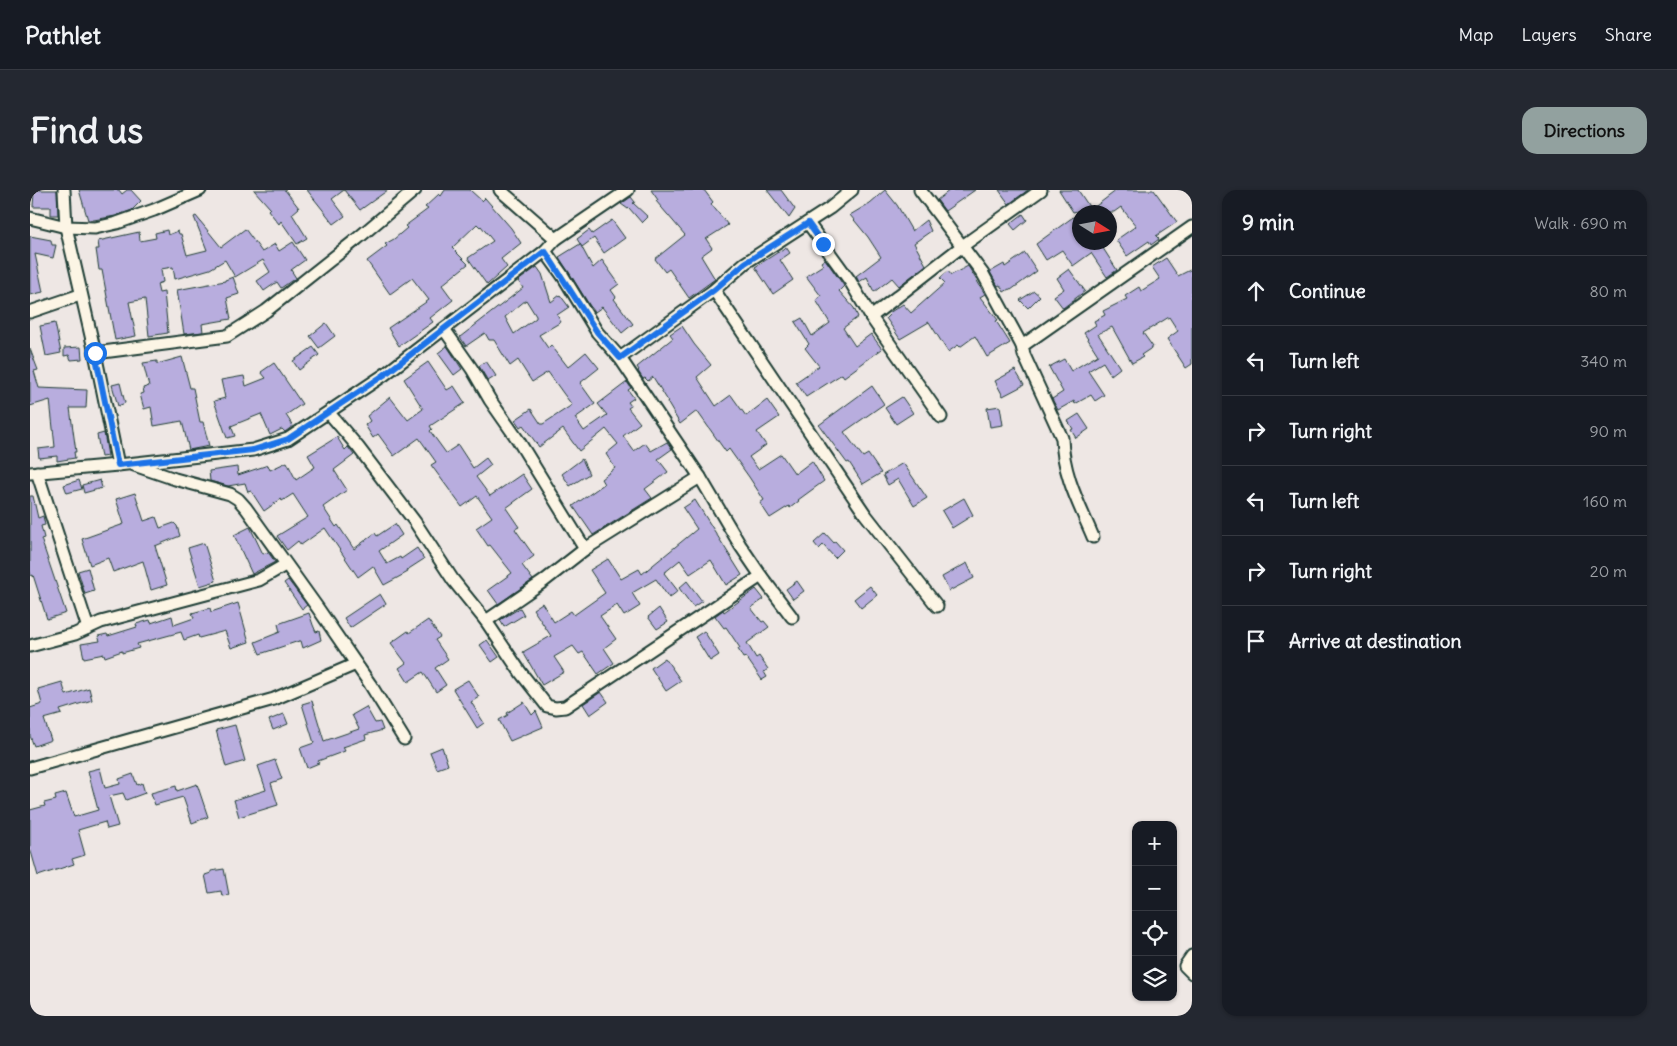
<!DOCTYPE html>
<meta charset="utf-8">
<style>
:root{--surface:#171b24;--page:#242831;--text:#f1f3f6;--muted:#9ea1a6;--line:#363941;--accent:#92a19f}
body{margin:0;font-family:Delius,sans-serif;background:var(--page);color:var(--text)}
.controls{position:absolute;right:15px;bottom:15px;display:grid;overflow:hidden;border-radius:10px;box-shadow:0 1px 4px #0004}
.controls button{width:45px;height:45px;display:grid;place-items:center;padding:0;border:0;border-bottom:1px solid var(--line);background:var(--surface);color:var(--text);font:25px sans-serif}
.compass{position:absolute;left:1042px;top:15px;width:45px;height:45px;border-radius:50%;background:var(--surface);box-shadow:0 1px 4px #0004;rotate:101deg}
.stop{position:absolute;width:15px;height:15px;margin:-11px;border:4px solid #1a73e8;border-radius:50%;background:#fff}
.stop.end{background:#1a73e8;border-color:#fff;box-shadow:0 1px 5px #0008}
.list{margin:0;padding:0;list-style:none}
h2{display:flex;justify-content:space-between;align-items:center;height:65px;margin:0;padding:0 20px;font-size:21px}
h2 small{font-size:16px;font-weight:400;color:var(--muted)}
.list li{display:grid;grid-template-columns:32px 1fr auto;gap:15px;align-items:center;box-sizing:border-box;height:70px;padding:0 20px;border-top:1px solid var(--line)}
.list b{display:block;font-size:19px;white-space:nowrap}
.list em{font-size:16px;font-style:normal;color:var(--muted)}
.icon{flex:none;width:28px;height:28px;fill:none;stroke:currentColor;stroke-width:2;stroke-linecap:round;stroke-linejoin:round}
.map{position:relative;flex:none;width:1162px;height:826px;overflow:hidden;border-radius:15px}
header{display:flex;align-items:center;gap:30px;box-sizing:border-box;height:70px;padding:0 25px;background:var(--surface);border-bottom:1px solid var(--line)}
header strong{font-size:24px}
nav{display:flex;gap:28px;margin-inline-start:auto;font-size:18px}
.intro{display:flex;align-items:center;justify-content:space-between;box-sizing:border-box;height:120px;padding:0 30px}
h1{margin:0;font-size:35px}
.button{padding:12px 22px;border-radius:15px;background:var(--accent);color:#111;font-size:18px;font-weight:700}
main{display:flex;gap:30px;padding:0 30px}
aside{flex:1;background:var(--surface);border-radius:15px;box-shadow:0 1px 4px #0004}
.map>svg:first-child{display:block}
.building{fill:#b8adde;stroke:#1f3d34;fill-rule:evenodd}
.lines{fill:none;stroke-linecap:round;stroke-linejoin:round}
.minor-casing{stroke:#1f3d34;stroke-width:15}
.minor{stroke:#fcf5e5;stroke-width:11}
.route{stroke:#1a73e8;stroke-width:6}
</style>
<header>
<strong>Pathlet</strong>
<nav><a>Map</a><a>Layers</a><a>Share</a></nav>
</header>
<div class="intro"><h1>Find us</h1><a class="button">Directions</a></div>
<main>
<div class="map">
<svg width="1162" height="826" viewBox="0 0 1162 826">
<rect width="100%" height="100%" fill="#eee7e4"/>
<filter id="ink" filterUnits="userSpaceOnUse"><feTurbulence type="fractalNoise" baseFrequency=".02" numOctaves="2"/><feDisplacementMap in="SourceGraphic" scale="10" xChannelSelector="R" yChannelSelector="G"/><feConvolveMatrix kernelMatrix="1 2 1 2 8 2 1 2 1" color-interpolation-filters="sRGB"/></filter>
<g filter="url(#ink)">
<!-- building -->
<g class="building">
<path d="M4,0H27L28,25H21V17H3Z"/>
<path d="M49,0H89L92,4L97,0H101L111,11L102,20L85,26L64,30H58Z"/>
<path d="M224,0H255L269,18L262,24L277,48L267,54L251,31L249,34L238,20L240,18Z"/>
<path d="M277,0H314L302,9L315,26L304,34Z"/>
<path d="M314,0H358L330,20Z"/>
<path d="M415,0H440L452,11L455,8L481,38L491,53L471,69L477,77L457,95L438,68L463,51L451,36L450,37L447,34L422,58L438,74L412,95L423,110L400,128L403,132L369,156L358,138L399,110L382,88L360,104L337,71L357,56L355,54L364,49L377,38L375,36L398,19L395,17L409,4L411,6Z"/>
<path d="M621,0H674L683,12L681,14L698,35L676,49L682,58L671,66L685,89L659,108L639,79L635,82L625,69L655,45L626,11L628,10Z"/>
<path d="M737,0H751L765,19L759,28Z"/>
<path d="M855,0L867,15L882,41L896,30L901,41L884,53L896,75L869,96L862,88L844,102L837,87L829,92L826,86L851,67L838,47L820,25L840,13Z"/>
<path d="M920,0H945L915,21L907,10Z"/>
<path d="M969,0H998L979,14Z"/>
<path d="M1029,0H1048L1060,18L1043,22Z"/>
<path d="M1087,0H1124L1147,32L1126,46L1129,49L1121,55L1119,51L1097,66L1086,50L1106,36L1091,17L1084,22H1058Z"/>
<path d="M601,7L605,12L603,13L618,27L612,33L599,18L598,19L591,14Z"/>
<path d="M1050,22V52H1069L1087,80L1077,87L1061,63L1043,76L1032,60L1016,70L1006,54Z"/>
<path d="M993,24L997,30L985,40L980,34Z"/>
<path d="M166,26L191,57L215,39L232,62L245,54L249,61L263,52L275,70L261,80L266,88L261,91L251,98L247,92L234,101L227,91L240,82L233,70L205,87L195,70L180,79L145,89L143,77L131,79L133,92L127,94L129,103L134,102L138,143L119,146L115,109L99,112L106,146L85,150L72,80H69L66,59H69L68,51L109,42L110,51L126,48L125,43L137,40L138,45L148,41L149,44H151L157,65L177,60L164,27Z"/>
<path d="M582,30L595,48L574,63L564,48L552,57L547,49L559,40L562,44Z"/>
<path d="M0,46L21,50L22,55H26L23,68L5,64L13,102L0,105Z"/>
<path d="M550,54L563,78L572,70L589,94L581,100L586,107L584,109L603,134L592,143L572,117L565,122L560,116L529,67Z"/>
<path d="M756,57L760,63L750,70L763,90L743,104L725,77Z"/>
<path d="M995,63L1007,81L981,100L979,99L974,102L970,95L968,96L960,82L974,74L975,77Z"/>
<path d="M1136,68L1148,86L1162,79V174L1156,178L1137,149L1148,141L1139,127L1113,143L1123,157L1111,165L1113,167L1102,173L1082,137L1068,144L1090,178L1081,185L1073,172L1058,181L1074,205L1065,211L1061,205L1045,214L1044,211L1028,220L1022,209L1033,202L1019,177L1034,169L1041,181L1068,165L1054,143L1066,135L1064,131L1075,125L1073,121L1097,109L1095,106L1109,97L1111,101L1130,89L1122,77Z"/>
<path d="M795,69L814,96L809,101L824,118L828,127L813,138L825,156L841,144L852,159L814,187L812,184L776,207L766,192L789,176L775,158L779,154L765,132L772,128L782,146L800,133L786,110L791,106L776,86L793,75L791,72Z"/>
<path d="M938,76L955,104L950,107L968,130L966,131L980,153L957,167L945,146L930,157L928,155L918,162L899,132L870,149L856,128L860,124L859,123L873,114L881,123L915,93L910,88L918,81L921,85Z"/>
<path d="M507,77L512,84L521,112L530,105L539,117L527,125L531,132L509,145L518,158L521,155L538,177L556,162L569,178L550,193L565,214L545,228L554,241L577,225L568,214L597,192L601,198L598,200L604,208L598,212L601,216L598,218L610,233L593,246L604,261L615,253L621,261L637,252L642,259L628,269L638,282L615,299L622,308L563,345L543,316L574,294L571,289L585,278L576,264L588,254L576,239L549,261L533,239L509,257L493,235L490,237L485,230L501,219L511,234H513L542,215L533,203L518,182L502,192L488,170L480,176L464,150H459L455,143L436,156L430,147L493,98L488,91ZM496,110L506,126V128L484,144L475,127Z"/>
<path d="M1039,79L1055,101L1033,118L1024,106L1034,99L1027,88Z"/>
<path d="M203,87L209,104L197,108L201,129L172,134L173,142L154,144L147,100L195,91V90Z"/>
<path d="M1004,101L1010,106L998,118L990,110Z"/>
<path d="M25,133L31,163L16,166L10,136Z"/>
<path d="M296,133L305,146L289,158L280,146Z"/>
<path d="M652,136L664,154L681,175L667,187L686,216L701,205L716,226L737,210L749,227L727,242L736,255L719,267L728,279L751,264L765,284L782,271L794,291L768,310L769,311L760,318L759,316L740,328L730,313L734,310L719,287L699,259L696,262L667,221L650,234L637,212L638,211L623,187L618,191L615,188L613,189L608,181L609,180L607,177L643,148L640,144Z"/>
<path d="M417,156L432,179L424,185L408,163Z"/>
<path d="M51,157L52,169L41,170L39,165L34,166V158Z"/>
<path d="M283,157L289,165L269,180L263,171Z"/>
<path d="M0,159L8,180L4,181L9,198L57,200L56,218H40L46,262H44L45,268L27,271V266L9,268L8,259L25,257L20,210L0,216Z"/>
<path d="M152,167L160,198H163L170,232H173L179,256L159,260L152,231L124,236L121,217L114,219L110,204L114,203L113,198L119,196L113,173L127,171V174Z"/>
<path d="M456,171L466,186L458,191L449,176Z"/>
<path d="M398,172L417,200L424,196L435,213L400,236L402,239L400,241L416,263L428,255L443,278L456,268L461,275L446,287L460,306L492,284L502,299L476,318L489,337L485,339L504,366L492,375L503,390L468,414L458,400L482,383L460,355L458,356L446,338L462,327L447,306L432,317L401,275L406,272L389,248L364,266L348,244L343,248L335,235L340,231L337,226L360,207L378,230L393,219L374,189Z"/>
<path d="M244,173L272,214L256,225L263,236L255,242L252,239L240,245L231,224L201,236L205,246L197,248L184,211L195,208L191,190L214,186L216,196L236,188L231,182Z"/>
<path d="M985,180L994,195L973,206L965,191Z"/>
<path d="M90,193L95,213L88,216L82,195Z"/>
<path d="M842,196L854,214L814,242L833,267L838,264L851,283L833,294L819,272L817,273L789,235Z"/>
<path d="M872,207L883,223L866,234L855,218Z"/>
<path d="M970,216L973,235L960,237L957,218Z"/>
<path d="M1049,224L1059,239L1046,248L1041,240L1043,239L1038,231Z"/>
<path d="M74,243L78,266L71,267L67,245Z"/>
<path d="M307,247L315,260L318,257L324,265L304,280L317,300L293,317L306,337L308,335L324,359L345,343L347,346L365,334L372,345L349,361L357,374L370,367L371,369L387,358L394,369L377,380L378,382L354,395L343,376L328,387L295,338L271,355L268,351L257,360L247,346L278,327L263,304L252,311L251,309L234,321L221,301L218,302L215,293L198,296L180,291L179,281L207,277L208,285L238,275L240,280L257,272L266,290L285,277L278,265Z"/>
<path d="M552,269L559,284L540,296L532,284Z"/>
<path d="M873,273L897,308L884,316L868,289L858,295L853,285Z"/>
<path d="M49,290L52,299L37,303L34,295Z"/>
<path d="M70,290L72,298L54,303L52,295Z"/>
<path d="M105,303L114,331L126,327L130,338L144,333L147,336L150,346L125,356L137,395L121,400L113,371L83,382L78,368L60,375L52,349L94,334L86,309Z"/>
<path d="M0,306H3L8,328L13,326L15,335L11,336L14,348L11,349L36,423L17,429L3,385L1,386L0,381Z"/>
<path d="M934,308L943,325L922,338L912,321Z"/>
<path d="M665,310L712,385L696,395L681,370L660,384L650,370L634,383L648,401L639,408L626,389L602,403L610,416L594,426L587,415L570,426L586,449L574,458L584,473L568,484L553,462L549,464L543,456L524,467L534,482L512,495L493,462L521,446L503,419L512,413L524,432L541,421L544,425L575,403L560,380L578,369L591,389L609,379L612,384L667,339L653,318Z"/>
<path d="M220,337L233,364L238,362L245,372L222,384L204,345Z"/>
<path d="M795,343L804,353L805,351L813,360L805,368L793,355L789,359L784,353Z"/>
<path d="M174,353L186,391L170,396L158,358Z"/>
<path d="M937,373L944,388L919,401L912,387Z"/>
<path d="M58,378L64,401L55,404L48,381Z"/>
<path d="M258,390L277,415L272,419L254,393Z"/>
<path d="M657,391L672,411L663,417L649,398Z"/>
<path d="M767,391L774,401L763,409L756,399Z"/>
<path d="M840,396L847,405L831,418L824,409Z"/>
<path d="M726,399L734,409L721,418L732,432L734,431L739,437L717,453L726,468L729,466L738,479L734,482L737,487L732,490L716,467L713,468L708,459L710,458L696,437L694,438L685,426L693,420L694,422Z"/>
<path d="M350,404L356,414L320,438L314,428Z"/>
<path d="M208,413L219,452L201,458L195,441L169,448L168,445L154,450L151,442L107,454L109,458L92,463V461L75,467L74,464L54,468L51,454L70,451L68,446L77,444L78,446L107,437L106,434L120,430L121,433L142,426L144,435L164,428L162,423L180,418L181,422Z"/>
<path d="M490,418L494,425L474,437L470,430Z"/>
<path d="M629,418L638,432L627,439L618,427Z"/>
<path d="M279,423L283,435L286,442L289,441L291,450L273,458L271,451H269L230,464L225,452L250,442L248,434Z"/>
<path d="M398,430L410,447L405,450L418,469L405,478L416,495L406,502L393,482L378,492L369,478L376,473L361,453L378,441L379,443Z"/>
<path d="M674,441L689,465L680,471L665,447Z"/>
<path d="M457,450L469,467L462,472L450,455Z"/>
<path d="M635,468L651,491L636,501L621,478Z"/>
<path d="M438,490L449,507L441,512L454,533L447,538L423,499Z"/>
<path d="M32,492L36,505L59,498L62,510L30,520L32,524L14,529L21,550L4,556L0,546V518L12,514L8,499Z"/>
<path d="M571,502L578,512L560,525L553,514Z"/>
<path d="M282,511L294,551L329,539L322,525L336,517L345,533L350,532L353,540L335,545L336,549L313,557L315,561L288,571L289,573L277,578L270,558L284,553L272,514Z"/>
<path d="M494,512L502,525L506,521L513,537L480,551L469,530L478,525L477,523Z"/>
<path d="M254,524L258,534L243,540L239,530Z"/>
<path d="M205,535L215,571L196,577L186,540Z"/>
<path d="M412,557L418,575L407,579L400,562Z"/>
<path d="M245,570L252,589L241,593L248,615L209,627L204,610L236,600L228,576Z"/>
<path d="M70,578L75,598L90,594L89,589L103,584L107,595L112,593L115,603L96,610L93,603L79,606L88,636L77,639L75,632L48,640L55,665L42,669L44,674L8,686L0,658V620L15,616L14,613L26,610L25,606L36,603L44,627L68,620L58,581Z"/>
<path d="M167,594L178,627L162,633L153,607L125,615L121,603L146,596L147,601Z"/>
<path d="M194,679L199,705L192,706L191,701L179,703L175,685L181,683V681Z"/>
</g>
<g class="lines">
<!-- minor casing -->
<g class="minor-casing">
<g id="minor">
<path d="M34,0L36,37L65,163L88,275"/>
<path d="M470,0L526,49"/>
<path d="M890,0L953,84L992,156L994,165L1032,248C1033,285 1049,314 1063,347"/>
<path d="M0,28L36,37L65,38L87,33L124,20L170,0"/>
<path d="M778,33L820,91L841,127"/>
<path d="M684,100L835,324L907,416"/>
<path d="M0,122L50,105"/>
<path d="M414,139L442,179L460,210L488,250L555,359"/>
<path d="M992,156L1162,37"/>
<path d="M65,163L197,146L236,121L327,49L385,0"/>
<path d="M590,168L684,100L715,73L800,18L822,0"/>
<path d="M299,223L328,257L385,332L423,390L456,431L491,483L517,516L526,518L535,517L731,386L710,355L670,287L590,168L567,142L533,86L515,61"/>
<path d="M911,227L841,127L931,57L1011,0"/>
<path d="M104,275L145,289L200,304L208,309L216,318L287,417L340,494L374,549"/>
<path d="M7,282L58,438"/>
<path d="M0,283L88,275L223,260L258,249L354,185L515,61L526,49L598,0"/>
<path d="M731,386L762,427"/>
<path d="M456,431L514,391L555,359L670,287"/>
<path d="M0,456L45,444L71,432L229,390L255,375"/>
<path d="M0,578L244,509L326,474"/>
<path d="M1162,766L1155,776L1162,783"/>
</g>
</g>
<!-- minor -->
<use href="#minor" class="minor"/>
</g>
</g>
<g class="lines" filter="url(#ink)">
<!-- route -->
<path class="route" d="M65,163L88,275L223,260L258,249L354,185L515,61L567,142L590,168L684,100L715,73L778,33L793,54"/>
</g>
</svg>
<div class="controls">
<button>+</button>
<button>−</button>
<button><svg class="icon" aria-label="locate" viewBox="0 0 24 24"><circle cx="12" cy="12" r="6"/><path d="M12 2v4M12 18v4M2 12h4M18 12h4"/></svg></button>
<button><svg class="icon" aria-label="layers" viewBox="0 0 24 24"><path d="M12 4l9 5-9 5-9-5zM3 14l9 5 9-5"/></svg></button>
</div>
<svg class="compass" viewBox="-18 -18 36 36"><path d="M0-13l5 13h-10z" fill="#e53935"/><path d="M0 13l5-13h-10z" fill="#9ea1a6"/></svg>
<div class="stop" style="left:65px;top:163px"></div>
<div class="stop end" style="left:793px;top:54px"></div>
</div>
<aside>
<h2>9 min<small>Walk · 690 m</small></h2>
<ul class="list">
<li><svg class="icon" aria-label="ahead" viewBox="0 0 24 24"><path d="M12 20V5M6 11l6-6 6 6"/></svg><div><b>Continue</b></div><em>80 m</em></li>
<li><svg class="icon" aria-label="left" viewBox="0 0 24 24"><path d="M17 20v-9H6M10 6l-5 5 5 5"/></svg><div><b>Turn left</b></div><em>340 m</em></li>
<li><svg class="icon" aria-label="right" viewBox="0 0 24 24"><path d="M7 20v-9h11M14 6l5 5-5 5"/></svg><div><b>Turn right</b></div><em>90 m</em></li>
<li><svg class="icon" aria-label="left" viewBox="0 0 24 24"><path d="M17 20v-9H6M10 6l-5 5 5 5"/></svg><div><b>Turn left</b></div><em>160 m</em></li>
<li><svg class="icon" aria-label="right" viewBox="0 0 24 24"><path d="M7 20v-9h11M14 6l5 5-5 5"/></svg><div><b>Turn right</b></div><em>20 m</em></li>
<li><svg class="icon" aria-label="arrive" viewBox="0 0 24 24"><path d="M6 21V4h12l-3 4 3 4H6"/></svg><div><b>Arrive at destination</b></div></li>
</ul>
</aside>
</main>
